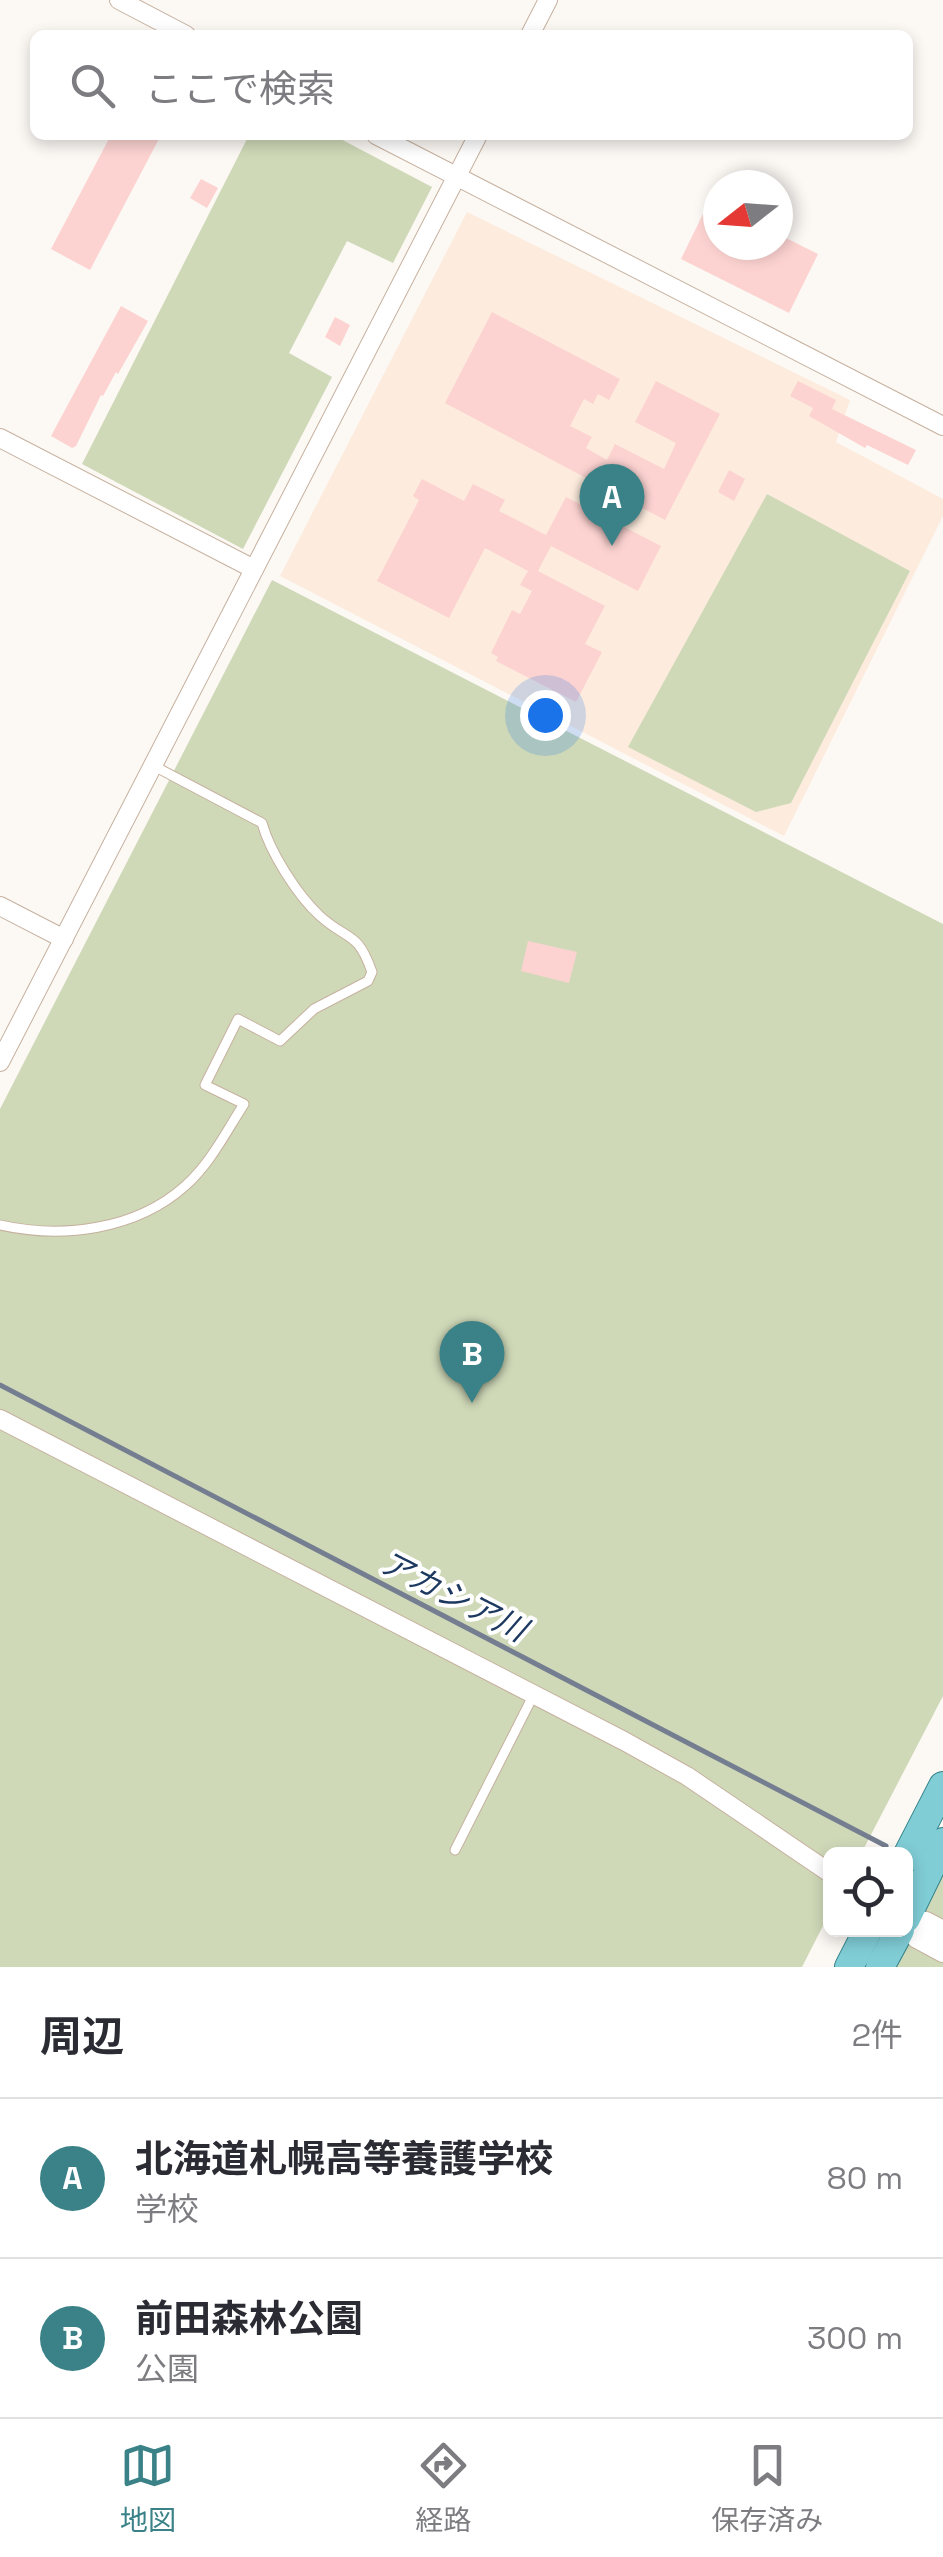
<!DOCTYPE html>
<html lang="ja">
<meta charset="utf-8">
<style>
:root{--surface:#fff;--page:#f2f2f3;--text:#2b2b33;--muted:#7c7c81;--line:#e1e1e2;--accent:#3a8287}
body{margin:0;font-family:"Space Grotesk","Noto Sans JP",sans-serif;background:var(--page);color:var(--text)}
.controls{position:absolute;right:30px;bottom:30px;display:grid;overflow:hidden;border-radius:15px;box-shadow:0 5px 15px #0003}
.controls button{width:90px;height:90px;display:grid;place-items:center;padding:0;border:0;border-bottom:2px solid var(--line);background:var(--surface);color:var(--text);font:50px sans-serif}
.compass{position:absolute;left:703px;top:170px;width:90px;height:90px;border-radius:50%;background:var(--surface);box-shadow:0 5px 15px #0003;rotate:253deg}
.you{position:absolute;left:545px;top:715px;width:35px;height:35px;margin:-25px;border:8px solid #fff;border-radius:50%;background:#1a73e8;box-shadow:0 0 0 15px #1a73e833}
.badge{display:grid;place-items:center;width:65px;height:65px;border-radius:50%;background:var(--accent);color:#fff;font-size:32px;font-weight:700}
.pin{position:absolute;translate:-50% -82px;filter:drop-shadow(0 2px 5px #0008)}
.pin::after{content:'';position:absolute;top:52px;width:35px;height:30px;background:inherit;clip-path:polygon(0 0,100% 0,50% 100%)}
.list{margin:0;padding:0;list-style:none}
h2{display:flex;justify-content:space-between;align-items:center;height:130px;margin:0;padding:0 40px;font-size:42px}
h2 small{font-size:32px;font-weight:400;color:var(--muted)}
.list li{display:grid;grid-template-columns:65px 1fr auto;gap:30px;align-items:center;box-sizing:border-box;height:160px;padding:0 40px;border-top:2px solid var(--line)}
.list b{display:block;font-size:38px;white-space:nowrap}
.list p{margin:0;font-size:32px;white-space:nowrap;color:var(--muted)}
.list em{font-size:32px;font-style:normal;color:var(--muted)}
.icon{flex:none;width:55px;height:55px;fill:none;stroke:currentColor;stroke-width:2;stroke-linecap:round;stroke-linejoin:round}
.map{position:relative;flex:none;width:943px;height:1967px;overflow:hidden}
.search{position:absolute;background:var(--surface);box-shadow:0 5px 15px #0003;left:30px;right:30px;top:30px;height:110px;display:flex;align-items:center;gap:25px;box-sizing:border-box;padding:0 35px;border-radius:15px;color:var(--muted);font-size:38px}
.sheet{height:450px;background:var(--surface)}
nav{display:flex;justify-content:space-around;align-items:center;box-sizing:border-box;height:140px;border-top:2px solid var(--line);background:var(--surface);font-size:28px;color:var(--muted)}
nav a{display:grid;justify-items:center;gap:5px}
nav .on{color:var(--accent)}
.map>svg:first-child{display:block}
.built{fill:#fdecde}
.green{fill:#cfd9b8}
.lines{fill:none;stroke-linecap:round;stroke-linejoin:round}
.stream{stroke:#747e90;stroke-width:5}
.building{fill:#fcd3d1}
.service-casing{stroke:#c6b19f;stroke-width:11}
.minor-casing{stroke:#c6b19f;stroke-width:20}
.tertiary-casing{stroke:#c6b19f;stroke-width:22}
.primary-casing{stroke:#2f7f86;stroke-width:30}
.service{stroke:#fff;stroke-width:9}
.minor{stroke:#fff;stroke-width:18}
.tertiary{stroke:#fff;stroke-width:20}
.primary{stroke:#80cdd6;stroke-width:28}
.labels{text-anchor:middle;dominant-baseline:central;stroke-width:8;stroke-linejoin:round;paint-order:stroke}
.water-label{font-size:32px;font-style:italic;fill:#1d3960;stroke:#fff}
</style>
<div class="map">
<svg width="943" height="1967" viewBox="0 0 943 1967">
<rect width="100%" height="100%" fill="#fcf8f4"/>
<!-- built -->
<path class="built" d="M467,212L850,400L836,442L943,499V516L784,836L280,576Z"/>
<!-- green -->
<g class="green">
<path d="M249,135H333L432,187L393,263L347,241L289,353L332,377L243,549L82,464Z"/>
<path d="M767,494L910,571L791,803L756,812L628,747Z"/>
<path d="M272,580L943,924V1696L861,1854H830V1912L802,1967H0V1109Z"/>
<path d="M943,1872V1967H893Z"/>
</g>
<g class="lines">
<!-- stream -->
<path class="stream" d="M0,1385L886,1846"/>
</g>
<!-- building -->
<g class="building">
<path d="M111,135H161L90,270L51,249Z"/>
<path d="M201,179L218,188L207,208L190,198Z"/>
<path d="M718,183V245H778V234L818,254L789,313L681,259Z"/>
<path d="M121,306L148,321L118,374L116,372L103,396L101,395L76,446L72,448L51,436Z"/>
<path d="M492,312L620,379L609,400L598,394L593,404L584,399L570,426L592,437L586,448L607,460L615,444L664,469L676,443L635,422L656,381L720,414L665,520L445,403Z"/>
<path d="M335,317L350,325L340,346L325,337Z"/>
<path d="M798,381L836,400L832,409L916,450L908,465L867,445L865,448L809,416L813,408L790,396Z"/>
<path d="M729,470L745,479L734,501L718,492Z"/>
<path d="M422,479L464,501L473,484L505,500L499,511L546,535L566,497L661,546L638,591L551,546L538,571L605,606L585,644L602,652L576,702L496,661L498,657L491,653L512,610L520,614L532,591L520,585L528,571L485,548L449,618L377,581L419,500L413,496Z"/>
<path d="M528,941L577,952L569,983L521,971Z"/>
</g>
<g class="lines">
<!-- service casing -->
<g class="service-casing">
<g id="service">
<path d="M0,1225C62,1239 136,1230 185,1186C210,1164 226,1132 244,1104L205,1085L238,1019L280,1041L314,1009L368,981L372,972C357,930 349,942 320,916C297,895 270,852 262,823L152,765"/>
<path d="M455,1850L534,1694"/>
</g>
</g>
<!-- minor casing -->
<g class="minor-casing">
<g id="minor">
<path d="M119,0L186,35"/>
<path d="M530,35L548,0"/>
<path d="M376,135L943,426"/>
<path d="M0,438L254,569"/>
<path d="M0,906L64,939"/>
<path d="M0,1062L478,135"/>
<path d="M0,1419L624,1741L687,1776L830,1873"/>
</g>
</g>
<!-- tertiary casing -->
<g class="tertiary-casing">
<g id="tertiary">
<path d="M906,1920L926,1922L943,1931"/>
<path d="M906,1921L917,1938L943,1952"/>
</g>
</g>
<!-- primary casing -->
<g class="primary-casing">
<g id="primary">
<path d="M906,1858L943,1786"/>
<path d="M906,1918L943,1842"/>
<path d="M849,1967L868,1930"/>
<path d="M880,1967L900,1930"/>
</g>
</g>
<!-- service -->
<use href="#service" class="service"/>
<!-- minor -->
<use href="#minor" class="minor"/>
<!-- tertiary -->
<use href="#tertiary" class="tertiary"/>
<!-- primary -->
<use href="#primary" class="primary"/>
</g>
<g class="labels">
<!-- water labels -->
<g class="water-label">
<text transform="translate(453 1596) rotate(27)">アカシア川</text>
</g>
</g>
</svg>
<div class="controls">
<button><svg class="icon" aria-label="locate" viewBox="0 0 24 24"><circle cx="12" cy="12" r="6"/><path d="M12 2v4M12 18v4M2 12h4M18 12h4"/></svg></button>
</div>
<svg class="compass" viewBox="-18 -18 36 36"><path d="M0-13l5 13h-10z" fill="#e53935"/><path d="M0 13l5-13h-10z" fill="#7c7c81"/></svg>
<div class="you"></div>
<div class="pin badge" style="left:612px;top:546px">A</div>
<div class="pin badge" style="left:472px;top:1403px">B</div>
<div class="search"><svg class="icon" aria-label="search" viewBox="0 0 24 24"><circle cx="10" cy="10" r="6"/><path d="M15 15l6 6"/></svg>ここで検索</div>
</div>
<section class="sheet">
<h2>周辺<small>2件</small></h2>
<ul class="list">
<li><span class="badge">A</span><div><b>北海道札幌高等養護学校</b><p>学校</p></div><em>80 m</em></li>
<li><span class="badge">B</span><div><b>前田森林公園</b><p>公園</p></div><em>300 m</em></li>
</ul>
</section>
<nav>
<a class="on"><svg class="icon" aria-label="map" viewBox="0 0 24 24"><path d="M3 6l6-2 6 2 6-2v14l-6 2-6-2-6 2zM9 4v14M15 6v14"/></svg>地図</a>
<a><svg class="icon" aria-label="directions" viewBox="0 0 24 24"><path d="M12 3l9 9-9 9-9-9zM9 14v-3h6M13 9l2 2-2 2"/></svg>経路</a>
<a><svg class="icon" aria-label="saved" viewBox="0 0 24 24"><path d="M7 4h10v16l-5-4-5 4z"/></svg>保存済み</a>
</nav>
